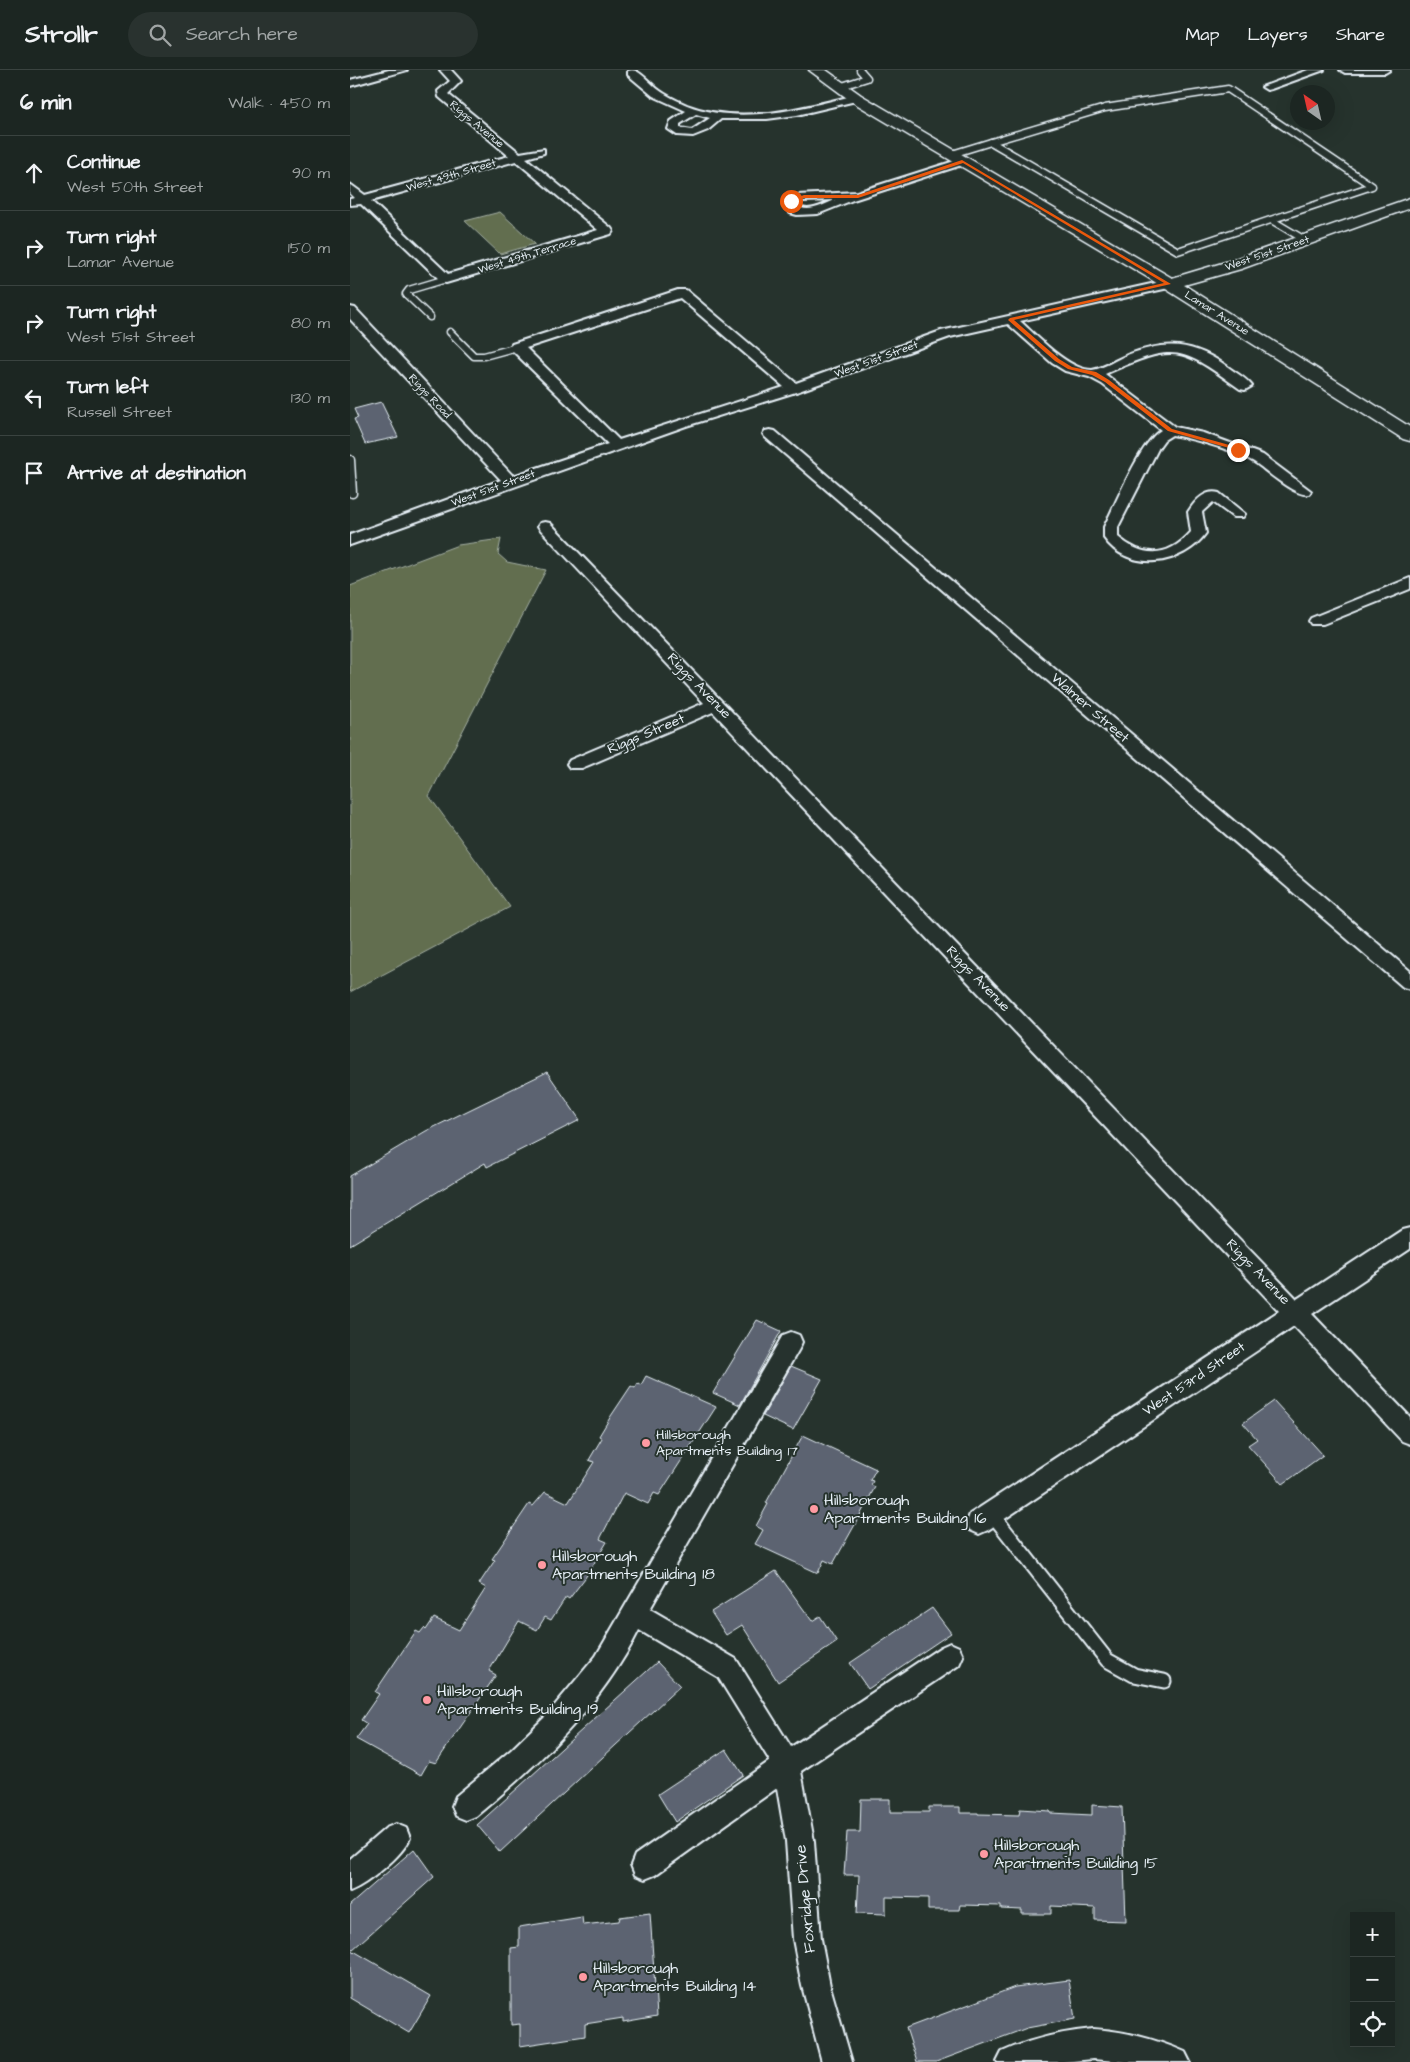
<!DOCTYPE html>
<meta charset="utf-8">
<style>
:root{--surface:#1c2622;--page:#29322f;--text:#f1f3f6;--muted:#a0a5a5;--line:#3a4340}
body{margin:0;font-family:"Architects Daughter",sans-serif;background:var(--page);color:var(--text)}
.controls{position:absolute;right:15px;bottom:15px;display:grid;overflow:hidden;border-radius:0px;box-shadow:0 5px 20px #0002}
.controls button{width:45px;height:45px;display:grid;place-items:center;padding:0;border:0;border-bottom:1px solid var(--line);background:var(--surface);color:var(--text);font:25px sans-serif}
.compass{position:absolute;left:940px;top:15px;width:45px;height:45px;border-radius:50%;background:var(--surface);box-shadow:0 5px 20px #0002;rotate:326deg}
.stop{position:absolute;width:15px;height:15px;margin:-11px;border:4px solid #ea580c;border-radius:50%;background:#fff}
.stop.end{background:#ea580c;border-color:#fff;box-shadow:0 1px 5px #0008}
.list{margin:0;padding:0;list-style:none}
h2{display:flex;justify-content:space-between;align-items:center;height:65px;margin:0;padding:0 20px;font-size:21px}
h2 small{font-size:16px;font-weight:400;color:var(--muted)}
.list li{display:grid;grid-template-columns:32px 1fr auto;gap:15px;align-items:center;box-sizing:border-box;height:75px;padding:0 20px;border-top:1px solid var(--line)}
.list b{display:block;font-size:19px;white-space:nowrap}
.list p{margin:0;font-size:16px;white-space:nowrap;color:var(--muted)}
.list em{font-size:16px;font-style:normal;color:var(--muted)}
.icon{flex:none;width:28px;height:28px;fill:none;stroke:currentColor;stroke-width:2;stroke-linecap:round;stroke-linejoin:round}
.map{position:relative;flex:none;width:1060px;height:1992px;overflow:hidden}
header{display:flex;align-items:center;gap:30px;box-sizing:border-box;height:70px;padding:0 25px;background:var(--surface);border-bottom:1px solid var(--line)}
header strong{font-size:24px}
nav{display:flex;gap:28px;margin-inline-start:auto;font-size:18px}
.search{width:350px;height:45px;background:var(--page);display:flex;align-items:center;gap:12px;box-sizing:border-box;padding:0 18px;border-radius:28px;color:var(--muted);font-size:19px}
main{display:flex}
aside{flex:1;background:var(--surface)}
.map>svg:first-child{display:block}
.green{fill:#626e50;stroke:#a5b0a4}
.building{fill:#5c6471;stroke:#e8f1f8}
.lines{fill:none;stroke-linecap:round;stroke-linejoin:round}
.lane-far2-casing{stroke:#e8f1f8;stroke-width:9}
.lane-far1-casing{stroke:#e8f1f8;stroke-width:11}
.lane-casing{stroke:#e8f1f8;stroke-width:17}
.street-casing{stroke:#e8f1f8;stroke-width:4}
.secondary-casing{stroke:#e8f1f8;stroke-width:3}
.lane-far2{stroke:#26332d;stroke-width:6}
.lane-far1{stroke:#26332d;stroke-width:8}
.lane{stroke:#26332d;stroke-width:13}
.street{fill:#26332d;fill-rule:evenodd}
.secondary{fill:#26332d;fill-rule:evenodd}
.route{fill:#ea580c}
.poi-dot{fill:#ff9aa2;stroke:#26332d;stroke-width:2}
.labels{text-anchor:middle;dominant-baseline:central;stroke-width:4;stroke-linejoin:round;paint-order:stroke}
.far-street-label{font-size:11px;fill:#e8f1f8;stroke:#26332d}
.street-label{font-size:14px;fill:#e8f1f8;stroke:#26332d}
.poi-label{font-size:14px;fill:#e8f1f8;stroke:#26332d;text-anchor:start}
.near-poi-label{font-size:16px;fill:#e8f1f8;stroke:#26332d;text-anchor:start}
.near-street-label{font-size:16px;fill:#e8f1f8;stroke:#26332d}
</style>
<header>
<strong>Strollr</strong>
<div class="search"><svg class="icon" aria-label="search" viewBox="0 0 24 24"><circle cx="10" cy="10" r="6"/><path d="M15 15l6 6"/></svg>Search here</div>
<nav><a>Map</a><a>Layers</a><a>Share</a></nav>
</header>
<main>
<aside>
<h2>6 min<small>Walk · 450 m</small></h2>
<ul class="list">
<li><svg class="icon" aria-label="ahead" viewBox="0 0 24 24"><path d="M12 20V5M6 11l6-6 6 6"/></svg><div><b>Continue</b><p>West 50th Street</p></div><em>90 m</em></li>
<li><svg class="icon" aria-label="right" viewBox="0 0 24 24"><path d="M7 20v-9h11M14 6l5 5-5 5"/></svg><div><b>Turn right</b><p>Lamar Avenue</p></div><em>150 m</em></li>
<li><svg class="icon" aria-label="right" viewBox="0 0 24 24"><path d="M7 20v-9h11M14 6l5 5-5 5"/></svg><div><b>Turn right</b><p>West 51st Street</p></div><em>80 m</em></li>
<li><svg class="icon" aria-label="left" viewBox="0 0 24 24"><path d="M17 20v-9H6M10 6l-5 5 5 5"/></svg><div><b>Turn left</b><p>Russell Street</p></div><em>130 m</em></li>
<li><svg class="icon" aria-label="arrive" viewBox="0 0 24 24"><path d="M6 21V4h12l-3 4 3 4H6"/></svg><div><b>Arrive at destination</b></div></li>
</ul>
</aside>
<div class="map">
<svg width="1060" height="1992" viewBox="0 0 1060 1992">
<rect width="100%" height="100%" fill="#26332d"/>
<filter id="ink" filterUnits="userSpaceOnUse"><feTurbulence type="fractalNoise" baseFrequency=".02" numOctaves="2"/><feDisplacementMap in="SourceGraphic" scale="10" xChannelSelector="R" yChannelSelector="G"/><feConvolveMatrix kernelMatrix="1 2 1 2 8 2 1 2 1" color-interpolation-filters="sRGB"/></filter>
<g filter="url(#ink)">
<!-- green -->
<g class="green">
<path d="M150,142L185,174L150,184L115,151Z"/>
<path d="M151,469L148,484L157,492L196,500L79,726L160,837L0,922V516L108,475Z"/>
</g>
<!-- building -->
<g class="building">
<path d="M31,332L48,367L15,374L4,349L8,348L4,339Z"/>
<path d="M197,1002L230,1050L137,1097L135,1093L0,1175V1106L76,1061Z"/>
<path d="M407,1250L431,1261L390,1335L363,1323Z"/>
<path d="M441,1296L472,1309L443,1360L413,1346Z"/>
<path d="M296,1306L366,1337L309,1425L304,1423L298,1434L274,1423L250,1469L257,1472L235,1508L219,1529L216,1527L201,1550L195,1547L187,1560L169,1551L139,1601L146,1605L86,1693L79,1691L71,1705L6,1669L17,1654L11,1650L29,1624L25,1622L66,1561L70,1563L74,1558L76,1560L84,1548L109,1560L136,1518L129,1514L145,1490L142,1489L179,1434L183,1436L195,1422L218,1433L244,1392L239,1390L252,1368L249,1366L261,1346L281,1316L285,1318L288,1313L291,1315Z"/>
<path d="M924,1331L973,1385L933,1414L898,1375L907,1369L893,1353Z"/>
<path d="M453,1365L526,1399L520,1410L523,1411L521,1415L525,1417L507,1451L483,1494L474,1490L468,1503L405,1474L413,1460L406,1456L418,1434L416,1433Z"/>
<path d="M426,1501L462,1551L470,1546L487,1572L428,1612L392,1555L376,1565L361,1542Z"/>
<path d="M582,1538L601,1563L518,1619L500,1593Z"/>
<path d="M307,1592L330,1616L150,1782L127,1755Z"/>
<path d="M376,1679L393,1705L325,1752L308,1724Z"/>
<path d="M511,1729H540V1742H579V1737H610V1743H628V1744L669,1745L670,1739L700,1741L701,1743L742,1745V1735L772,1737L776,1851L745,1850V1838L701,1836V1844H672V1840L651,1839V1836L610,1835L609,1840H578V1828L536,1827V1844L507,1843L509,1805H494L497,1762H510Z"/>
<path d="M64,1779L84,1807L2,1880L81,1926L59,1963L0,1928V1835Z"/>
<path d="M300,1843L307,1946L273,1952V1948L235,1954V1966L170,1976V1954L161,1955V1878L169,1877V1857L232,1847L233,1855L269,1851L270,1847Z"/>
<path d="M719,1910L725,1949L677,1958L586,1992H567L556,1958L665,1917Z"/>
</g>
<g class="lines">
<!-- lane-far2 casing -->
<g class="lane-far2-casing">
<g id="lane-far2">
<path d="M489,17L517,8L510,0"/>
<path d="M878,19L1022,116L828,181L641,72L755,38Z"/>
<path d="M602,84L641,72"/>
<path d="M923,151L955,170"/>
<path d="M80,247L56,224L59,220L96,209"/>
<path d="M100,262L124,286H134L167,277"/>
</g>
</g>
<!-- lane-far1 casing -->
<g class="lane-far1-casing">
<path id="lane-far1" d="M0,390L2,423"/>
</g>
<!-- lane casing -->
<g class="lane-casing">
<path id="lane" d="M642,1444L757,1590L784,1605L814,1611"/>
</g>
<!-- street casing -->
<g class="street-casing">
<g id="street">
<path d="M39,0H57L0,16V10Z"/>
<path d="M90,0H101L111,11L98,24L170,83L194,79V83L176,88L261,158L263,161L261,164L96,213L92,212L11,134L0,135V129L5,128L0,123V114L15,125L159,86L89,27L88,21L100,11ZM166,91L248,160L98,204L21,131Z"/>
<path d="M958,0H974L921,19L917,20L912,17Z"/>
<path d="M990,0H1040L1035,3H995Z"/>
<path d="M278,1C281,0 283,0 286,1C294,5 302,15 309,20C317,26 328,31 337,35C391,56 452,38 506,25L511,28L510,30L447,45L417,49H371L358,60L343,66L327,65L318,59L321,51L336,41L303,26L278,5ZM346,44L360,48L342,60L330,58V54Z"/>
<path d="M614,88L618,89V93L503,130L468,144L447,145L440,143L433,135L438,128L447,125L507,122ZM485,130C473,135 456,145 445,134L452,131Z"/>
<path d="M819,210L823,211L825,214L823,217L670,251C687,266 718,300 742,300C753,299 767,289 777,285C817,270 843,272 878,297C886,303 896,308 902,316L895,320L890,319C829,275 825,273 755,304L825,357L853,363L913,385L961,421L959,424C946,427 918,402 907,394C889,381 844,369 822,365L814,370L809,377L768,457V467C793,488 818,488 841,462L838,442C845,431 855,419 869,423L895,444L893,447H883L863,432L852,442L856,463C833,496 778,503 754,468V457C766,433 790,373 811,360L752,314L739,307L715,301L702,293L658,254L600,267L449,321L336,356L0,475V465L151,410L0,249V237L5,238L163,406L258,374L162,280L160,277L162,274L328,220H336L446,313L591,261ZM330,228L434,317L269,370L176,278Z"/>
<path d="M420,360L425,361L1060,901V919L1053,917L415,367L413,364L415,361Z"/>
<path d="M195,452L200,453L947,1229L1052,1160L1060,1158V1179L962,1244L1060,1347V1374L1052,1371L944,1256L638,1460L629,1464L620,1460L617,1452L620,1444L929,1241L363,642L232,698H220L217,694L220,690L354,633L190,459L188,456L190,453Z"/>
<path d="M1060,508V519L973,554H961L959,551L961,548Z"/>
<path d="M441,1262L449,1265L452,1272L449,1279L300,1539L386,1589L441,1677L591,1577L600,1573L609,1577L613,1586L609,1595L451,1701L464,1771L471,1869L480,1916L502,1992H472L452,1916L443,1869L436,1771L427,1718L305,1805L295,1809L285,1805L281,1795L285,1785L420,1691L368,1607L289,1560C251,1636 191,1692 126,1746L116,1750L106,1746L102,1736L106,1726L161,1680L195,1647L246,1586L433,1265Z"/>
<path d="M46,1754L56,1758L60,1768C53,1785 18,1814 0,1821V1789L36,1758Z"/>
<path d="M743,1959C776,1961 805,1969 835,1982L840,1992H776L743,1989L713,1992H647L652,1982C681,1969 711,1962 743,1959Z"/>
</g>
</g>
<!-- secondary casing -->
<g class="secondary-casing">
<path id="secondary" d="M459,0H476L511,25L822,208L879,191L1060,128V138L891,199L834,215L1060,357V371L1053,369L797,207L501,31Z"/>
</g>
<!-- lane-far2 -->
<use href="#lane-far2" class="lane-far2"/>
<!-- lane-far1 -->
<use href="#lane-far1" class="lane-far1"/>
<!-- lane -->
<use href="#lane" class="lane"/>
<!-- street -->
<use href="#street" class="street"/>
<!-- secondary -->
<use href="#secondary" class="secondary"/>
</g>
</g>
<!-- route -->
<path class="route" d="M612,90L821,214L664,250L709,289L722,297L746,302L759,310L822,359L890,378V381L818,361L755,312L742,305L718,299L705,291L658,250L660,248L814,213L613,93L508,128H454L441,133L438,131L454,125H508Z"/>
<!-- markers -->
<g class="poi-dot">
<circle cx="296" cy="1373" r="5"/>
<circle cx="464" cy="1439" r="5"/>
<circle cx="192" cy="1495" r="5"/>
<circle cx="77" cy="1630" r="5"/>
<circle cx="634" cy="1784" r="5"/>
<circle cx="233" cy="1907" r="5"/>
</g>
<g class="labels">
<!-- far-street labels -->
<g class="far-street-label">
<text transform="translate(127 54) rotate(40)">Riggs Avenue</text>
<text transform="translate(101 105) rotate(-16)">West 49th Street</text>
<text transform="translate(917 183) rotate(-19)">West 51st Street</text>
<text transform="translate(177 185) rotate(-17)">West 49th Terrace</text>
<text transform="translate(867 243) rotate(32)">Lamar Avenue</text>
<text transform="translate(526 289) rotate(-20)">West 51st Street</text>
<text transform="translate(80 326) rotate(47)">Riggs Road</text>
<text transform="translate(143 418) rotate(-20)">West 51st Street</text>
</g>
<!-- street labels -->
<g class="street-label">
<text transform="translate(349 616) rotate(46)">Riggs Avenue</text>
<text transform="translate(740 638) rotate(41)">Walmer Street</text>
<text transform="translate(296 664) rotate(-23)">Riggs Street</text>
<text transform="translate(628 909) rotate(46)">Riggs Avenue</text>
<text transform="translate(908 1202) rotate(46)">Riggs Avenue</text>
<text transform="translate(844 1309) rotate(-34)">West 53rd Street</text>
</g>
<!-- poi labels -->
<g class="poi-label">
<text x="306" y="1365">Hillsborough<tspan x="306" dy="16">Apartments Building 17</tspan></text>
</g>
<!-- near-poi labels -->
<g class="near-poi-label">
<text x="474" y="1430">Hillsborough<tspan x="474" dy="18">Apartments Building 16</tspan></text>
<text x="202" y="1486">Hillsborough<tspan x="202" dy="18">Apartments Building 18</tspan></text>
<text x="87" y="1621">Hillsborough<tspan x="87" dy="18">Apartments Building 19</tspan></text>
<text x="644" y="1775">Hillsborough<tspan x="644" dy="18">Apartments Building 15</tspan></text>
<text x="243" y="1898">Hillsborough<tspan x="243" dy="18">Apartments Building 14</tspan></text>
</g>
<!-- near-street labels -->
<g class="near-street-label">
<text transform="translate(455 1829) rotate(-95)">Foxridge Drive</text>
</g>
</g>
</svg>
<div class="controls">
<button>+</button>
<button>−</button>
<button><svg class="icon" aria-label="locate" viewBox="0 0 24 24"><circle cx="12" cy="12" r="6"/><path d="M12 2v4M12 18v4M2 12h4M18 12h4"/></svg></button>
</div>
<svg class="compass" viewBox="-18 -18 36 36"><path d="M0-13l5 13h-10z" fill="#e53935"/><path d="M0 13l5-13h-10z" fill="#a0a5a5"/></svg>
<div class="stop" style="left:441px;top:131px"></div>
<div class="stop end" style="left:888px;top:380px"></div>
</div>
</main>
